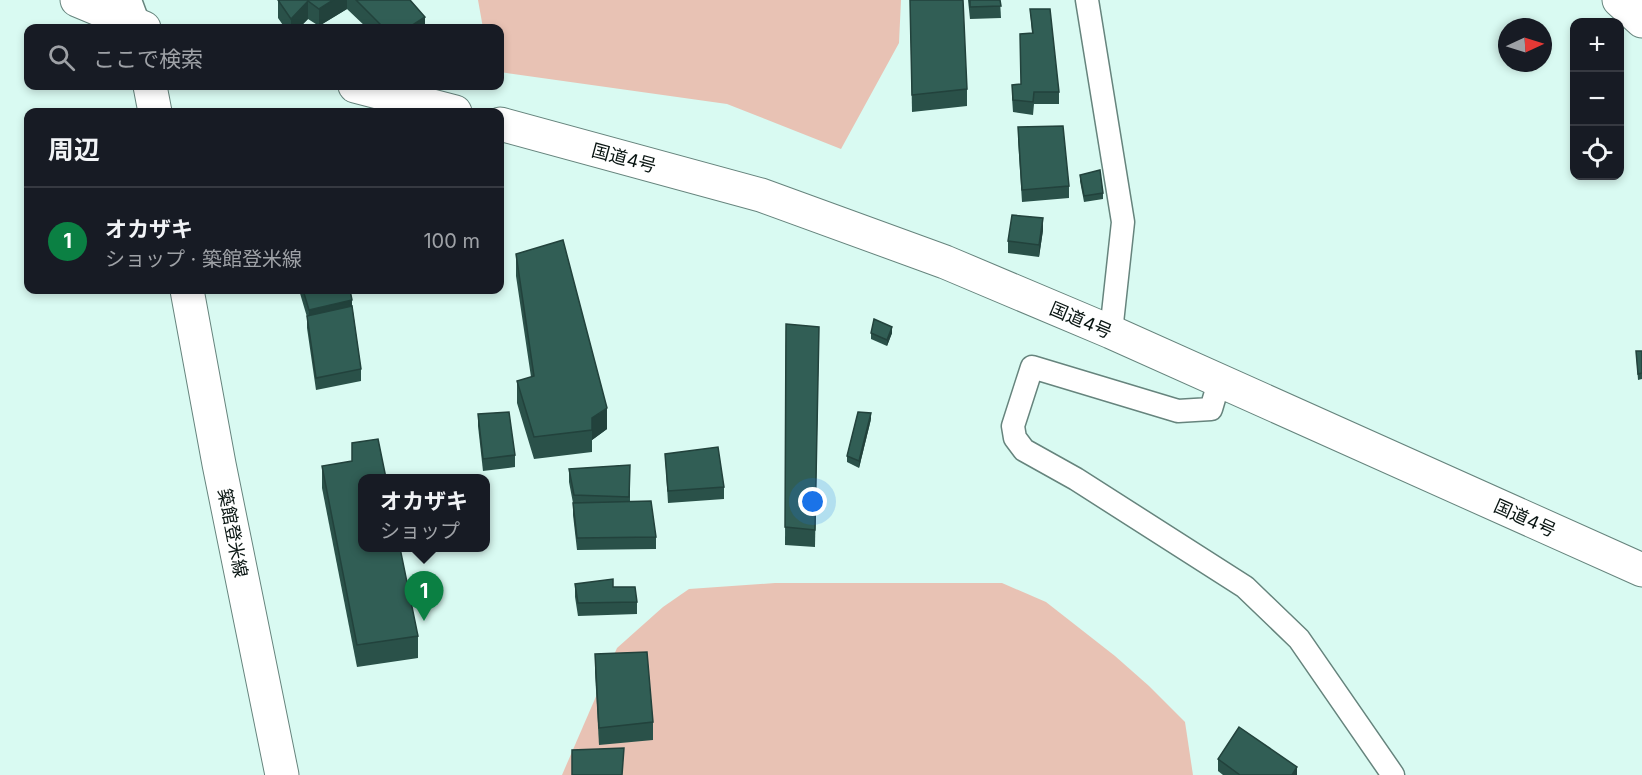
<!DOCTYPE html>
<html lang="ja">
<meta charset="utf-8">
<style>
:root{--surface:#171b24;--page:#20242c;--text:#f1f3f6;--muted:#9ea1a6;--line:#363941;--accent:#0b8043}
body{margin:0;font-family:Inter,"Noto Sans JP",sans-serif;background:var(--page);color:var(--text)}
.controls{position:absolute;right:18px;top:18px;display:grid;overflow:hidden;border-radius:12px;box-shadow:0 3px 9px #0003}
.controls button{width:54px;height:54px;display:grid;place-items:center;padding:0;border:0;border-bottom:2px solid var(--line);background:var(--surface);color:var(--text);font:30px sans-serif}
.compass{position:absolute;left:1498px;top:18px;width:54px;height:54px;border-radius:50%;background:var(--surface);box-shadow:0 3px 9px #0003;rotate:86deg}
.you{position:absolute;left:813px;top:502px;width:21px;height:21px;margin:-15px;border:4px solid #fff;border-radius:50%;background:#1a73e8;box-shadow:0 0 0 9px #1a73e833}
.badge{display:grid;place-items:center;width:39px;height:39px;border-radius:50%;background:var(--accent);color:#fff;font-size:20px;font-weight:700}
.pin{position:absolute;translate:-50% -50px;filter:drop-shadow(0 2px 3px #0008)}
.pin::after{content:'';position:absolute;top:32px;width:21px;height:18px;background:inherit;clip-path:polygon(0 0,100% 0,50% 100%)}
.popup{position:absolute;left:358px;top:474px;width:132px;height:78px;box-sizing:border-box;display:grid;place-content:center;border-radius:12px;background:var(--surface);filter:drop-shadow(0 2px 4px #0005);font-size:20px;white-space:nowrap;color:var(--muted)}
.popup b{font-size:22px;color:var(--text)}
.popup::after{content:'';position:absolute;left:50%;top:100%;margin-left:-12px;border:12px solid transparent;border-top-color:var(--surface)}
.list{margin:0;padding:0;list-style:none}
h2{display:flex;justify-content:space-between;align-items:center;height:78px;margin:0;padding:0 24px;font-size:26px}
h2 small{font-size:20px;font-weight:400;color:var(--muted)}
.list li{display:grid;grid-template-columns:39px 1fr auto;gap:18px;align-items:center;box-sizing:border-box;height:108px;padding:0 24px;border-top:2px solid var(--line)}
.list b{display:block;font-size:22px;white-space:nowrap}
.list p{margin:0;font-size:20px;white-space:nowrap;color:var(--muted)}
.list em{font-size:20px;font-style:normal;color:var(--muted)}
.icon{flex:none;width:33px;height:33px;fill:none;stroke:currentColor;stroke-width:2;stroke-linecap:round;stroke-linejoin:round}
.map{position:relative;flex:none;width:1642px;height:775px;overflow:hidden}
.search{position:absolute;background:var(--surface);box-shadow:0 3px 9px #0003;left:24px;top:24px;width:480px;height:66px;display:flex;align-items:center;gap:15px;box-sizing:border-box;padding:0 21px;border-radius:12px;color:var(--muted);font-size:22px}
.panel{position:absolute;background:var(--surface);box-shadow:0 3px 9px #0003;left:24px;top:108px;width:480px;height:186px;border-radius:12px}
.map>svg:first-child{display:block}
.green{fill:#e8c2b4}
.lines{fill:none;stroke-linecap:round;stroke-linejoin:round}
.street-casing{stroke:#66847d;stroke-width:25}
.primary-casing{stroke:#66847d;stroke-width:35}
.highway-casing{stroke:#66847d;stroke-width:35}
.street{stroke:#fff;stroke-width:22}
.primary{stroke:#fff;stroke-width:33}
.highway{stroke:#fff;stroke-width:33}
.wall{fill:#2a5149}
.shaded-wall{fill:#22423c}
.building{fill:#315e55;stroke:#22423c;stroke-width:1.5}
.labels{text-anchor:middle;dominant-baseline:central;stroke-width:6;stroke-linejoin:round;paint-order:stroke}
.street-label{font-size:18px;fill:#081411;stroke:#fff}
</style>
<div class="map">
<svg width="1642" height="775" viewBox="0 0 1642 775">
<rect width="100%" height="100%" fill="#d9faf2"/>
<!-- green -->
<g class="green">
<path d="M478,0H901L899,43L841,149L727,104L500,72V28H483Z"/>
<path d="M775,583H1002L1046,602L1115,656L1149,686L1185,722L1193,775H562L617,648L663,607L689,589Z"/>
</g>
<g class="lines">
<!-- street casing -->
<g class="street-casing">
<g id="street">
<path d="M130,0L140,27"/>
<path d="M1087,0L1123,222L1111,332"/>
<path d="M1219,382L1211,409L1178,411L1032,367L1013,426L1015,438L1024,450L1076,479L1245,587L1299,639L1393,775"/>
</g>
</g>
<!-- primary casing -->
<g class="primary-casing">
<g id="primary">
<path d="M150,86L155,112"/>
<path d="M187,290L219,464L282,775"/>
</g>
</g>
<!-- highway casing -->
<g class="highway-casing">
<g id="highway">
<path d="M77,0L144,28"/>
<path d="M1619,0L1642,21"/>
<path d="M355,86L455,112"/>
<path d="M500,124L761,195L945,262L1111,332L1642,570"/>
</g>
</g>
<!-- street -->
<use href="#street" class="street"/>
<!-- primary -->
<use href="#primary" class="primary"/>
<!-- highway -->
<use href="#highway" class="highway"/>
</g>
<!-- wall -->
<g class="wall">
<path d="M278,0H410L425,28H367L347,9L319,26L308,19L299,28H285L278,18Z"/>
<path d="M910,0L967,89V106L912,112Z"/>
<path d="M968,0H1000L1001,18L970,19Z"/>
<path d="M1030,9L1059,92V104H1034L1033,115L1013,112L1012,97V85L1021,84L1032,33Z"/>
<path d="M427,86H438L435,90Z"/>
<path d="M1018,127L1069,186V198L1022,202L1018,139Z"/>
<path d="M1080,175L1103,193V199L1084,202L1080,181Z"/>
<path d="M1043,230L1039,257L1008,253V241Z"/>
<path d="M516,254L607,429L592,440V452L534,459L517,403V381L531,377L516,276Z"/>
<path d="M299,290H350L361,369V381L316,390L307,328V317Z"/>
<path d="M786,324L819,327L815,547L785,545Z"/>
<path d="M871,333H892L887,346L871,339Z"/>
<path d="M1636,351H1642V379L1638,380Z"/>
<path d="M478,414L515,455V467L483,471L478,426Z"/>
<path d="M871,419L859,468L847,462V456Z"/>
<path d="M665,454L724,487V499L668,503Z"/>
<path d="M630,465V502L656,537V549L577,550L573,515V503L569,482V469Z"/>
<path d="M322,466L418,636V658L357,667L322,488Z"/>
<path d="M575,584L613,587L637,602V614L578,616L575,597Z"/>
<path d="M595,654L653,722V740L599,745L595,672Z"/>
<path d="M1218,759L1297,775H1223L1218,771Z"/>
</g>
<!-- shaded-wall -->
<g class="shaded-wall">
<path d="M333,0H347V9L319,26V9Z"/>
<path d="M308,1V19L299,28H291V19Z"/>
<path d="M425,17V28H408Z"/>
<path d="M1043,218V230L1039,257V245Z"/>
<path d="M352,300V312L309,322V310Z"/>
<path d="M892,327V333L887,346V340Z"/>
<path d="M607,408V429L592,440V418Z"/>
<path d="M871,413V419L859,468V461Z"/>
<path d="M1297,767V775H1292Z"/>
</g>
<!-- building -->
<g class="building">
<path d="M278,0H333L319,9L308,1L291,19Z"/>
<path d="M356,0H410L425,17L408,28H377L380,24Z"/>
<path d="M910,0H963L967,89L912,95Z"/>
<path d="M970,0H1000L1001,6L970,7Z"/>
<path d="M1030,9H1050L1059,92H1034L1033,102L1013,100L1012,85L1021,84L1020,34L1033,33Z"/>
<path d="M1063,126L1069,186L1022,190L1018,127Z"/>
<path d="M1100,170L1103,193L1084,196L1080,175Z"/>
<path d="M1012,215L1043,218L1039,245L1008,241Z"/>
<path d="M563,240L607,408L592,418V430L534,437L517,381L534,376L516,254Z"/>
<path d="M303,290H350L352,300L309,310Z"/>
<path d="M352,306L361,369L316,378L307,316Z"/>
<path d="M874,319L892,327L887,340L871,333Z"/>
<path d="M786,324L819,327L815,530L785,527Z"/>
<path d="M1636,351H1642V373L1638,374Z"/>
<path d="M509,412L515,455L483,459L478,414Z"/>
<path d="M858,412L871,413L859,461L847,456Z"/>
<path d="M378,439L386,478H363V548H400L418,636L357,645L322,466L352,461V443Z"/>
<path d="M718,447L724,487L668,491L665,454Z"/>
<path d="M630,465L629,497L574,495L569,469Z"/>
<path d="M651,501L656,537L577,538L573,503Z"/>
<path d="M613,579V587H635L637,602L578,603L575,584Z"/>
<path d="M647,652L653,722L599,728L595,654Z"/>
<path d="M1239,727L1297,767L1292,775H1240L1218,759Z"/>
<path d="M624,748L622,775H572V750Z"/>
</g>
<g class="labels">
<!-- street labels -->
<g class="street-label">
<text transform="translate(624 158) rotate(15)">国道4号</text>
<text transform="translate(1081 320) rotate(23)">国道4号</text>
<text transform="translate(1525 518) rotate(24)">国道4号</text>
<text transform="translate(233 533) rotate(79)">築館登米線</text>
</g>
</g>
</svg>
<div class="controls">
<button>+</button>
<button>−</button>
<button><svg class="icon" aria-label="locate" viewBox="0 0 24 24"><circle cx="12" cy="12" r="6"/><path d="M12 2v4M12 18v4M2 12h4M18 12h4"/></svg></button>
</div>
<svg class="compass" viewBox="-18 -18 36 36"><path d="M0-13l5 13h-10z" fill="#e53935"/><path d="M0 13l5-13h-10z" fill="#9ea1a6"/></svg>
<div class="you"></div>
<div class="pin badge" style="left:424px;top:621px">1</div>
<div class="popup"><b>オカザキ</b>ショップ</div>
<div class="search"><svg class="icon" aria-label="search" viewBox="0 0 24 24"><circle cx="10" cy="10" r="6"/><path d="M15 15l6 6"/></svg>ここで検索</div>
<section class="panel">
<h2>周辺<small></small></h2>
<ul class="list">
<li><span class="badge">1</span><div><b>オカザキ</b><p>ショップ · 築館登米線</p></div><em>100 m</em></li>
</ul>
</section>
</div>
